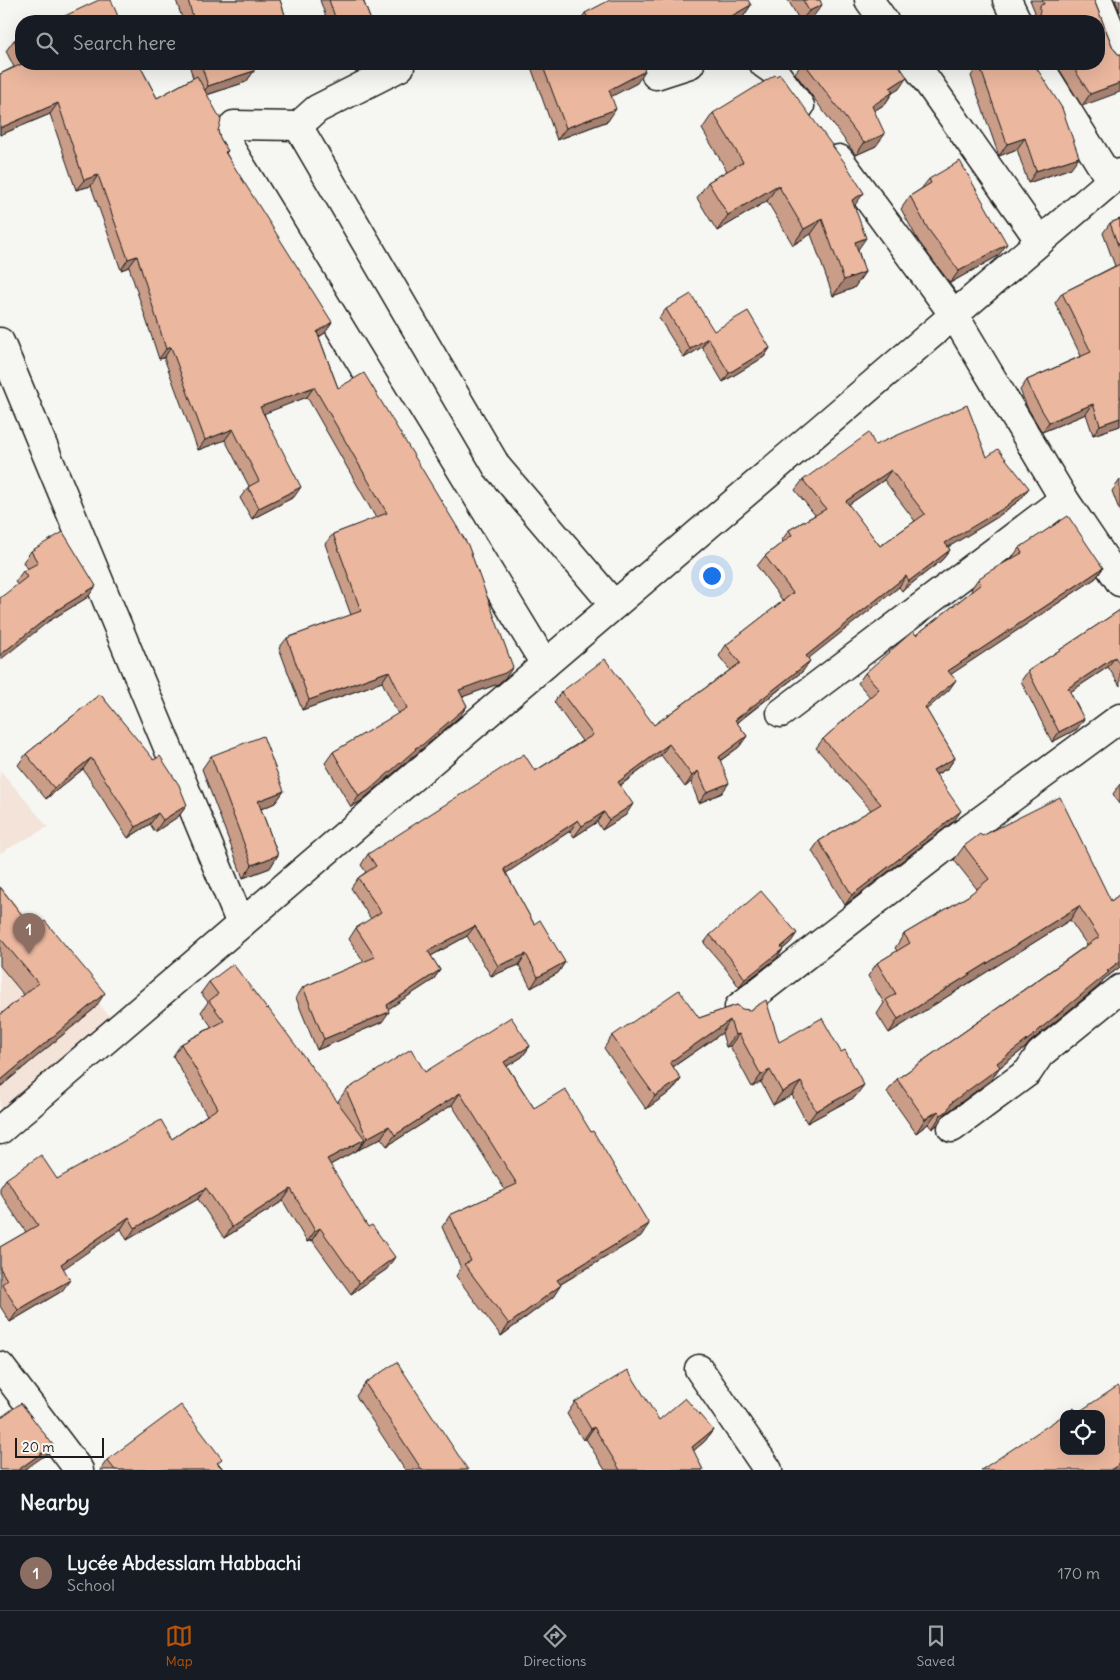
<!DOCTYPE html>
<meta charset="utf-8">
<style>
:root{--surface:#171b24;--page:#20242c;--text:#f1f3f6;--muted:#9ea1a6;--line:#363941;--accent:#b45309}
body{margin:0;font-family:Delius,sans-serif;background:var(--page);color:var(--text)}
.controls{position:absolute;right:15px;bottom:15px;display:grid;overflow:hidden;border-radius:10px;box-shadow:0 5px 20px #0002}
.controls button{width:45px;height:45px;display:grid;place-items:center;padding:0;border:0;border-bottom:1px solid var(--line);background:var(--surface);color:var(--text);font:25px sans-serif}
.scale{position:absolute;left:15px;bottom:12px;width:89px;box-sizing:border-box;padding-left:5px;border:2px solid #1c1c1c;border-top:0;font-size:14px;line-height:18px;white-space:nowrap;color:#1c1c1c;-webkit-text-stroke:4px #f6f6f2;paint-order:stroke}
.you{position:absolute;left:711px;top:575px;width:18px;height:18px;margin:-12px;border:4px solid #fff;border-radius:50%;background:#1a73e8;box-shadow:0 0 0 8px #1a73e833}
.badge{display:grid;place-items:center;width:32px;height:32px;border-radius:50%;background:var(--accent);color:#fff;font-size:16px;font-weight:700}
.pin{position:absolute;translate:-50% -41px;filter:drop-shadow(0 1px 2px #0008)}
.pin::after{content:'';position:absolute;top:26px;width:18px;height:15px;background:inherit;clip-path:polygon(0 0,100% 0,50% 100%)}
.list{margin:0;padding:0;list-style:none}
h2{display:flex;justify-content:space-between;align-items:center;height:65px;margin:0;padding:0 20px;font-size:21px}
h2 small{font-size:16px;font-weight:400;color:var(--muted)}
.list li{display:grid;grid-template-columns:32px 1fr auto;gap:15px;align-items:center;box-sizing:border-box;height:75px;padding:0 20px;border-top:1px solid var(--line)}
.list b{display:block;font-size:19px;white-space:nowrap}
.list p{margin:0;font-size:16px;white-space:nowrap;color:var(--muted)}
.list em{font-size:16px;font-style:normal;color:var(--muted)}
.icon{flex:none;width:28px;height:28px;fill:none;stroke:currentColor;stroke-width:2;stroke-linecap:round;stroke-linejoin:round}
.map{position:relative;flex:none;width:1120px;height:1470px;overflow:hidden}
.search{position:absolute;background:var(--surface);box-shadow:0 5px 20px #0002;left:15px;right:15px;top:15px;height:55px;display:flex;align-items:center;gap:12px;box-sizing:border-box;padding:0 18px;border-radius:20px;color:var(--muted);font-size:19px}
.sheet{height:140px;background:var(--surface)}
nav{display:flex;justify-content:space-around;align-items:center;box-sizing:border-box;height:70px;border-top:1px solid var(--line);background:var(--surface);font-size:14px;color:var(--muted)}
nav a{display:grid;justify-items:center;gap:2px}
nav .on{color:var(--accent)}
.map>svg:first-child{display:block}
.built{fill:#f3e3d9}
.lines{fill:none;stroke-linecap:round;stroke-linejoin:round}
.minor-casing{stroke:#1c1c1c;stroke-width:31}
.minor{stroke:#f6f6f2;stroke-width:28}
.wall{fill:#ca9d88;stroke:#1c1c1c;fill-rule:evenodd}
.shaded-wall{fill:#a4806f;stroke:#1c1c1c}
.building{fill:#ebb79e;stroke:#1c1c1c;fill-rule:evenodd}
</style>
<div class="map">
<svg width="1120" height="1470" viewBox="0 0 1120 1470">
<rect width="100%" height="100%" fill="#f6f6f2"/>
<filter id="ink" filterUnits="userSpaceOnUse"><feTurbulence type="fractalNoise" baseFrequency=".02" numOctaves="2"/><feDisplacementMap in="SourceGraphic" scale="10" xChannelSelector="R" yChannelSelector="G"/><feConvolveMatrix kernelMatrix="1 2 1 2 8 2 1 2 1" color-interpolation-filters="sRGB"/></filter>
<g filter="url(#ink)">
<!-- built -->
<g class="built">
<path d="M0,770L48,827L0,853Z"/>
<path d="M0,885L115,1023L0,1118Z"/>
</g>
<g class="lines">
<!-- minor casing -->
<g class="minor-casing">
<g id="minor">
<path d="M869,0L884,21"/>
<path d="M1007,0L1017,21"/>
<path d="M1098,0L1120,53"/>
<path d="M764,64L774,71L800,106"/>
<path d="M915,64L1040,241"/>
<path d="M1038,64L1111,181"/>
<path d="M400,67L317,109L298,126L234,125L226,141L545,664"/>
<path d="M656,75L690,64"/>
<path d="M298,126L497,467L614,605"/>
<path d="M839,159L954,315L1064,499L1120,582"/>
<path d="M0,342L241,924"/>
<path d="M781,713L1064,499"/>
<path d="M739,1007L953,841L1120,718"/>
<path d="M952,1128L1028,1072L1040,1054L1120,989"/>
<path d="M0,1130L1120,173"/>
<path d="M0,1366L79,1470"/>
<path d="M699,1369L768,1470"/>
</g>
</g>
<!-- minor -->
<use href="#minor" class="minor"/>
</g>
<!-- wall -->
<g class="wall">
<path d="M176,0H280L287,21H183Z"/>
<path d="M320,0H363L371,21L327,20Z"/>
<path d="M788,0H820L813,17L804,21H800Z"/>
<path d="M1030,0H1094L1113,48L1118,54L1120,55L1082,106L1056,64H1099V21H1032V17L1035,12Z"/>
<path d="M1115,0H1120V12Z"/>
<path d="M751,5L743,17L735,21H580L585,13Z"/>
<path d="M21,37V64H139L157,98L193,78L189,64H252L254,71L246,82L207,95L220,138L228,151L226,153L325,333L319,337L338,388L506,677L498,684L462,697L467,706L459,717L414,756L411,757L409,760L361,801L351,807L325,763L333,752L398,714L382,682L302,710L279,648L287,638L351,615L325,544L333,534L376,518L307,397L264,413L294,497L252,519L240,498L249,486L225,440L198,450L164,358L159,359L129,267L121,270L91,186L76,190L50,114L0,135V74L14,67L6,51L14,40Z"/>
<path d="M530,64H642L637,83L611,96L608,121L557,140Z"/>
<path d="M802,64H898L899,89L893,92L885,104L874,111L876,146L856,155L795,73Z"/>
<path d="M979,64L1071,168L1028,183L1017,149L999,156L971,76Z"/>
<path d="M713,113L854,207L858,250L865,272L854,288L833,296L811,234L793,245L767,201L717,231L697,198L708,182L727,171L702,129Z"/>
<path d="M929,179L998,256L950,283L919,242L901,209L910,196L921,189Z"/>
<path d="M1120,219V426L1093,435L1086,414L1042,432L1027,407L1020,390L1027,380L1081,356L1055,303L1062,293L1115,266L1103,233L1110,223Z"/>
<path d="M666,309L714,331L770,348L764,357L723,382L702,347L684,358L659,318Z"/>
<path d="M875,445L987,457L1021,499L996,518L948,547L950,550L942,560L902,591L899,587L808,658L803,671L737,723L747,736L739,747L720,761L722,793L699,803L691,782L685,787L661,755L621,785L626,815L602,830L597,822L574,837L570,831L506,873L534,924L565,962L558,973L531,988L519,965L491,976L467,936L431,956L440,970L433,980L388,1009L382,1022L317,1050L296,998L303,987L364,962L349,939L356,928L371,919L351,888L358,878L366,872L361,865L368,854L535,771L582,741L554,702L561,692L654,725L730,670L719,656L726,645L783,601L757,566L765,556L783,542L782,540L789,530L815,515L795,490L803,480ZM884,480L915,521L880,546L848,505Z"/>
<path d="M1120,480V512L1112,491Z"/>
<path d="M1019,548L1103,568L1096,578L951,674L949,690L926,709L955,758L948,768L936,775L954,821L845,905L812,851L819,841L871,810L816,748L823,739L870,697L858,683L865,673L916,635L972,591L971,589L978,579L1012,558Z"/>
<path d="M31,551L88,597L49,621L15,582L23,571L27,569L23,562Z"/>
<path d="M1120,610V686L1108,667L1070,692L1077,729L1052,742L1021,681L1028,671Z"/>
<path d="M100,694L187,805L179,816L155,832L150,824L128,838L83,769L46,799L18,765L26,754Z"/>
<path d="M211,756L284,791L275,803L261,809L278,855L270,868L243,878L202,769Z"/>
<path d="M1120,784V804L1113,794Z"/>
<path d="M982,836L1111,901L1120,894V967L1103,980L1099,986L1030,1042L1025,1048L999,1068L991,1080L945,1114L937,1125L932,1129L928,1124L916,1133L887,1092L897,1079L1087,945L1070,920L889,1033L877,1014L884,1003L868,976L877,963L897,951L895,948L904,934L968,896L977,889L954,860L964,846Z"/>
<path d="M0,887L95,1008L0,1087V1015L24,995L0,966Z"/>
<path d="M710,935L791,942L783,949L777,958L739,987L726,969L704,943Z"/>
<path d="M209,982L340,1105L338,1101L346,1090L425,1072L530,1046L522,1057L507,1066L534,1108L641,1236L561,1284L553,1297L501,1336L456,1276L461,1268L442,1227L450,1215L505,1190L452,1105L387,1146L381,1138L358,1150V1149L357,1150L330,1165L387,1269L351,1294L312,1240L307,1242L283,1201L224,1238L198,1199L127,1240L121,1229L63,1268L62,1291L10,1322L0,1306V1247L26,1232L0,1193V1188L6,1179H57L172,1139L207,1115L173,1056L181,1044L212,1027L201,1012L208,1002L201,993Z"/>
<path d="M737,1005L779,1042L855,1097L807,1123L792,1095L773,1105L761,1082L752,1087L730,1046L726,1047L722,1033L673,1067L681,1079L672,1091L646,1109L604,1048L612,1036L699,1018Z"/>
<path d="M365,1383L468,1470H405L356,1396Z"/>
<path d="M575,1402L659,1420L713,1430L705,1441L693,1451L703,1470H605L586,1439L583,1440L567,1414Z"/>
<path d="M107,1460L219,1464L224,1470H100Z"/>
</g>
<!-- shaded-wall -->
<g class="shaded-wall">
<path d="M751,5L743,17L735,21H723Z"/>
<path d="M822,5L813,17L804,21H801L809,11Z"/>
<path d="M254,71L246,82L200,97L208,86Z"/>
<path d="M645,71L637,83L601,102L609,90Z"/>
<path d="M907,77L899,89L891,94L893,92L885,104L864,117L872,106L890,88Z"/>
<path d="M1120,83V92L1082,106L1090,94Z"/>
<path d="M58,103L50,114L0,135V128Z"/>
<path d="M616,109L608,121L557,140L566,128Z"/>
<path d="M885,134L876,146L856,155L864,143Z"/>
<path d="M1025,138L1017,149L999,156L1007,144Z"/>
<path d="M1079,157L1071,168L1028,183L1036,171Z"/>
<path d="M98,175L91,186L76,190L84,180Z"/>
<path d="M778,185L767,201L717,231L728,215Z"/>
<path d="M864,193L852,209V200Z"/>
<path d="M822,219L811,234L793,245L804,229Z"/>
<path d="M866,238L855,254V242Z"/>
<path d="M1007,244L998,256L950,283L959,271Z"/>
<path d="M137,256L129,267L121,270L128,259Z"/>
<path d="M865,272L854,288L833,296L844,280Z"/>
<path d="M332,322L325,333L309,343L317,332Z"/>
<path d="M708,338L702,347L684,358L690,349Z"/>
<path d="M171,347L164,358L159,359L166,349Z"/>
<path d="M770,348L764,357L723,382L729,373Z"/>
<path d="M314,387L307,397L253,418L260,407Z"/>
<path d="M1093,404L1086,414L1042,432L1049,422Z"/>
<path d="M1120,418V426L1093,435L1100,425Z"/>
<path d="M233,429L225,440L198,450L205,440Z"/>
<path d="M891,470L884,480L838,512L846,501Z"/>
<path d="M301,487L294,497L252,519L259,508Z"/>
<path d="M1029,488L1021,499L996,518L937,554L945,543Z"/>
<path d="M950,550L942,560L902,591L909,581Z"/>
<path d="M1103,568L1096,578L941,681L948,671Z"/>
<path d="M906,576L899,587L799,666L806,656Z"/>
<path d="M96,586L88,597L49,621L0,660V655L57,610Z"/>
<path d="M1115,657L1108,667L1061,698L1068,688Z"/>
<path d="M810,661L803,671L727,730L735,720Z"/>
<path d="M513,667L506,677L498,684L451,701L459,690Z"/>
<path d="M389,671L382,682L302,710L309,700Z"/>
<path d="M956,680L949,690L918,717L925,707Z"/>
<path d="M467,706L459,717L414,756L411,757L409,760L361,801L351,807L359,796L415,748Z"/>
<path d="M1084,719L1077,729L1052,742L1059,732Z"/>
<path d="M747,736L739,747L711,767L719,757Z"/>
<path d="M669,744L661,755L611,792L618,782Z"/>
<path d="M91,758L83,769L46,799L54,788Z"/>
<path d="M955,758L948,768L926,780L933,770Z"/>
<path d="M698,771L691,782L685,787L692,776Z"/>
<path d="M729,783L722,793L699,803L707,792Z"/>
<path d="M284,791L275,803L249,814L258,801Z"/>
<path d="M633,804L626,815L602,830L609,820Z"/>
<path d="M187,805L179,816L155,832L163,820Z"/>
<path d="M961,811L954,821L845,905L852,895Z"/>
<path d="M604,812L597,822L574,837L582,826Z"/>
<path d="M158,813L150,824L128,838L136,827Z"/>
<path d="M578,820L570,831L496,880L504,869Z"/>
<path d="M278,855L270,868L243,878L252,865Z"/>
<path d="M1079,906L1070,920L889,1033L898,1019Z"/>
<path d="M475,926L467,936L420,962L428,951Z"/>
<path d="M797,933L791,942L777,954L783,949L777,958L739,987L745,979Z"/>
<path d="M526,954L519,965L491,976L498,966Z"/>
<path d="M1120,961V967L1103,980L1099,986L1030,1042L1025,1048L999,1068L991,1080L945,1114L937,1125L932,1129L941,1115L952,1102L997,1063L1040,1029L1107,971Z"/>
<path d="M565,962L558,973L531,988L538,977Z"/>
<path d="M440,970L433,980L379,1015L387,1005Z"/>
<path d="M105,993L95,1008L0,1087V1081Z"/>
<path d="M389,1012L382,1022L317,1050L324,1039Z"/>
<path d="M730,1020L722,1033L661,1075L670,1062Z"/>
<path d="M739,1034L730,1046L726,1047L735,1035Z"/>
<path d="M530,1046L522,1057L496,1073L504,1062Z"/>
<path d="M770,1070L761,1082L752,1087L761,1075Z"/>
<path d="M681,1079L672,1091L646,1109L655,1096Z"/>
<path d="M801,1082L792,1095L773,1105L782,1092Z"/>
<path d="M864,1085L855,1097L807,1123L816,1111Z"/>
<path d="M460,1093L452,1105L387,1146L395,1135Z"/>
<path d="M938,1111L928,1124L916,1133L925,1119Z"/>
<path d="M389,1126L381,1138L358,1150L367,1138Z"/>
<path d="M365,1139L357,1150L319,1171L327,1159Z"/>
<path d="M206,1188L198,1199L127,1240L135,1228Z"/>
<path d="M291,1189L283,1201L224,1238L232,1227Z"/>
<path d="M129,1217L121,1229L53,1276L61,1264Z"/>
<path d="M649,1224L641,1236L549,1291L557,1280Z"/>
<path d="M320,1228L312,1240L307,1242L315,1231Z"/>
<path d="M395,1257L387,1269L351,1294L359,1283Z"/>
<path d="M70,1280L62,1291L10,1322L18,1310Z"/>
<path d="M561,1285L553,1297L501,1336L509,1324Z"/>
<path d="M594,1427L586,1439L583,1440L591,1429Z"/>
<path d="M713,1430L705,1441L684,1459L692,1447Z"/>
<path d="M53,1445L47,1454L24,1470H18Z"/>
<path d="M1120,1464V1470H1110Z"/>
</g>
<!-- building -->
<g class="building">
<path d="M99,0H111L120,21H54Z"/>
<path d="M188,0H280L287,21H193H194Z"/>
<path d="M329,0H363L371,21H322L335,17Z"/>
<path d="M610,0H748L751,5L723,21H590L585,13Z"/>
<path d="M803,0H820L822,5L809,11Z"/>
<path d="M1042,0H1094L1113,48L1118,54L1120,55V83L1090,94L1071,64H1099V21H1034L1038,18L1040,11V5L1044,4Z"/>
<path d="M1011,16L1015,21H1006L1005,18Z"/>
<path d="M21,37V55L14,40Z"/>
<path d="M22,64H139L157,98L197,76L221,120L218,131L220,138L228,151L225,152L332,322L317,332L338,388L364,373L468,545L513,667L505,673L459,690L467,706L422,745L415,748L416,749L368,791L359,796L333,752L407,708L389,671L309,700L287,638L361,611L333,534L387,513L314,387L260,407L301,487L259,508L248,487L259,481L233,429L205,440L171,347L166,349L137,256L128,259L98,175L84,180L58,103L0,128V74Z"/>
<path d="M201,64H252L254,71L208,86Z"/>
<path d="M542,64H642L645,71L609,90L616,109L566,128Z"/>
<path d="M805,64H898L907,77L890,88L893,92L872,106L885,134L864,143Z"/>
<path d="M979,64H1034L1062,108L1079,157L1036,171L1025,138L1007,144Z"/>
<path d="M780,74L845,163L864,193L852,200L866,238L855,242L865,272L844,280L822,219L804,229L778,185L728,215L708,182L743,162L713,113L775,75L776,76Z"/>
<path d="M960,161L1007,244L959,271L928,229L910,196L931,183L929,179Z"/>
<path d="M1120,219V251L1110,223Z"/>
<path d="M1120,264V418L1100,425L1093,404L1049,422L1034,397L1027,380L1091,352L1062,293Z"/>
<path d="M691,294L714,331L748,311L770,348L729,373L708,338L690,349L666,309Z"/>
<path d="M967,405L987,457L998,449L1029,488L1004,508L945,543L950,550L909,581L906,576L806,656L810,661L735,720L747,736L719,757L729,783L707,792L698,771L692,776L669,744L618,782L633,804L609,820L604,812L582,826L578,820L504,869L534,924L540,920L565,962L538,977L526,954L498,966L475,926L428,951L440,970L387,1005L389,1012L324,1039L303,987L375,957L356,928L381,912L358,878L376,866L368,854L524,754L535,771L593,735L561,692L605,659L654,725L740,663L726,645L793,593L765,556L792,535L789,530L826,509L803,480L869,433L875,445ZM891,470L925,514L880,546L846,501Z"/>
<path d="M1068,516L1103,568L948,671L956,680L925,707L955,758L933,770L961,811L852,895L819,841L881,804L823,739L879,689L865,673L913,631L916,635L981,584L978,579L988,572L1022,553L1019,548Z"/>
<path d="M63,532L96,586L57,610L0,655V598L27,577L23,571L38,563L31,551Z"/>
<path d="M1120,610V665L1115,657L1068,688L1084,719L1059,732L1028,671Z"/>
<path d="M100,694L154,760L160,756L179,785L187,805L163,820L158,813L136,827L91,758L54,788L26,754Z"/>
<path d="M263,736L284,791L258,801L278,855L252,865L211,756Z"/>
<path d="M1060,797L1111,901L1120,894V961L1107,971L1109,972L1040,1029L1034,1035L997,1063L1000,1067L952,1102L947,1111L941,1115L938,1111L925,1119L897,1079L1099,937L1079,906L898,1019L886,1000L896,994L877,963L910,943L904,934L968,896L989,879L964,846L980,834L982,836Z"/>
<path d="M0,887L34,930L45,921L105,993L0,1081V1015L38,983L0,938Z"/>
<path d="M761,891L797,933L781,947L783,949L745,979L732,960L710,935Z"/>
<path d="M233,964L267,1009L268,1008L365,1139L327,1159L368,1227L372,1225L395,1257L359,1283L320,1228L315,1231L291,1189L232,1227L206,1188L135,1228L129,1217L61,1264L70,1280L18,1310L2,1284L7,1280L0,1268V1247L38,1225L6,1179L41,1155L57,1179L161,1120L172,1139L218,1108L181,1044L224,1021L209,1001L218,994L209,982Z"/>
<path d="M679,990L699,1018L737,1005L742,1009L750,1010L766,1000L779,1042L822,1018L841,1052L845,1050L864,1085L816,1111L801,1082L782,1092L770,1070L761,1075L739,1034L735,1035L730,1020L670,1062L681,1079L655,1096L612,1036Z"/>
<path d="M511,1017L530,1046L504,1062L534,1108L565,1089L591,1132L593,1131L649,1224L557,1280L561,1285L509,1324L464,1264L471,1261L450,1215L517,1184L460,1093L395,1135L389,1126L367,1138L346,1090L411,1049L425,1072Z"/>
<path d="M397,1362L468,1470H422L365,1383Z"/>
<path d="M628,1370L659,1420L685,1398L713,1430L692,1447L703,1470H620L594,1427L591,1429L575,1402Z"/>
<path d="M1118,1386L1120,1389V1464L1110,1470H981L1064,1415V1451H1101V1414H1065L1074,1408L1077,1413Z"/>
<path d="M21,1403L53,1445L18,1470H0V1418Z"/>
<path d="M181,1405L222,1459L217,1463L224,1470H115L107,1460Z"/>
</g>
</g>
</svg>
<div class="controls">
<button><svg class="icon" aria-label="locate" viewBox="0 0 24 24"><circle cx="12" cy="12" r="6"/><path d="M12 2v4M12 18v4M2 12h4M18 12h4"/></svg></button>
</div>
<div class="scale">20 m</div>
<div class="you"></div>
<div class="pin badge" style="left:29px;top:954px;background:#8d6e63">1</div>
<div class="search"><svg class="icon" aria-label="search" viewBox="0 0 24 24"><circle cx="10" cy="10" r="6"/><path d="M15 15l6 6"/></svg>Search here</div>
</div>
<section class="sheet">
<h2>Nearby<small></small></h2>
<ul class="list">
<li><span class="badge" style="background:#8d6e63">1</span><div><b>Lycée Abdesslam Habbachi</b><p>School</p></div><em>170 m</em></li>
</ul>
</section>
<nav>
<a class="on"><svg class="icon" aria-label="map" viewBox="0 0 24 24"><path d="M3 6l6-2 6 2 6-2v14l-6 2-6-2-6 2zM9 4v14M15 6v14"/></svg>Map</a>
<a><svg class="icon" aria-label="directions" viewBox="0 0 24 24"><path d="M12 3l9 9-9 9-9-9zM9 14v-3h6M13 9l2 2-2 2"/></svg>Directions</a>
<a><svg class="icon" aria-label="saved" viewBox="0 0 24 24"><path d="M7 4h10v16l-5-4-5 4z"/></svg>Saved</a>
</nav>
